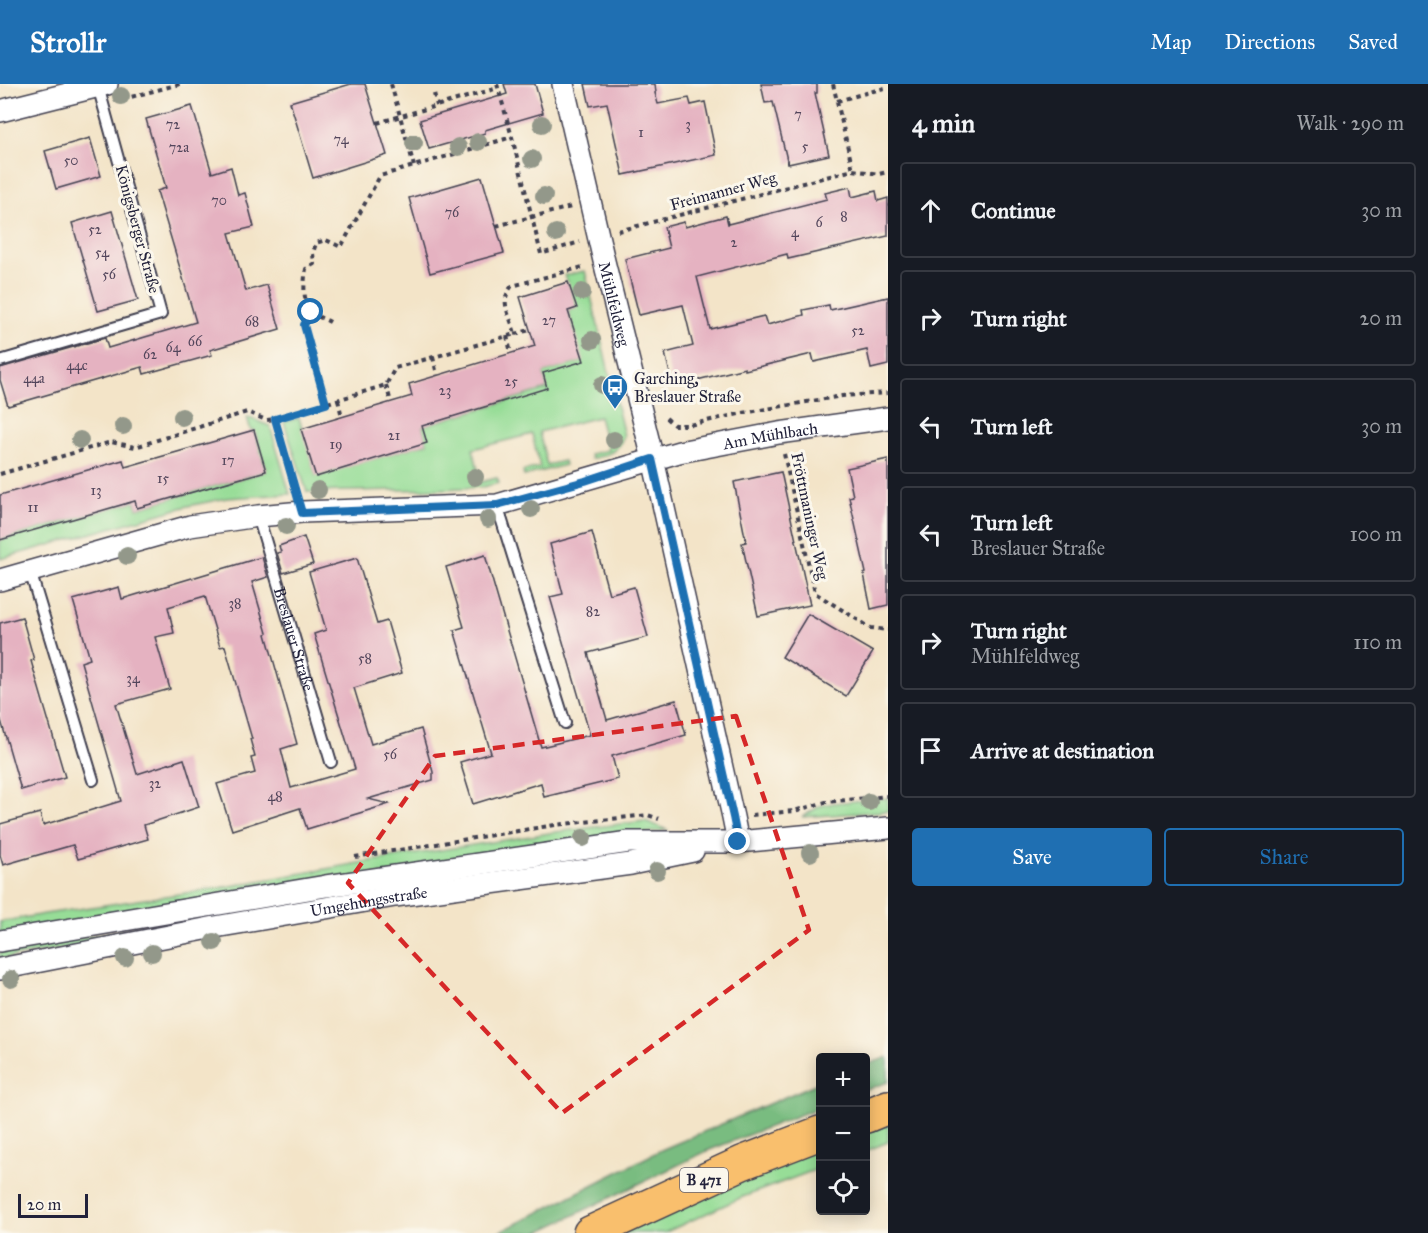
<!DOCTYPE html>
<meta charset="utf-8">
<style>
:root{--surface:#171b24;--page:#242831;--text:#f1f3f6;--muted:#9ea1a6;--line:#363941;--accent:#1f6fb2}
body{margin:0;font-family:"IM FELL Great Primer",serif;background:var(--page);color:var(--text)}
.controls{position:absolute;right:18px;bottom:18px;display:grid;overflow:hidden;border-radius:6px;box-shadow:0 3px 15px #0003}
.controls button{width:54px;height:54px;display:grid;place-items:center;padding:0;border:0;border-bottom:2px solid var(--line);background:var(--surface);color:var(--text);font:30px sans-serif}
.scale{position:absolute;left:18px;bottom:15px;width:70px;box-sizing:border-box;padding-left:6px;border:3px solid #22223b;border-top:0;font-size:16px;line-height:21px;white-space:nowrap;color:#22223b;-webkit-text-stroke:4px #fbf7ec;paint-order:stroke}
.stop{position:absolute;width:18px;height:18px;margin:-14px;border:4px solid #1f6fb2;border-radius:50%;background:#fff}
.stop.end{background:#1f6fb2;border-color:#fff;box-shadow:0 2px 6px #0008}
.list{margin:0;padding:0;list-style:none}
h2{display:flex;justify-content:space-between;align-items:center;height:78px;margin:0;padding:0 24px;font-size:26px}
h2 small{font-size:20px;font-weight:400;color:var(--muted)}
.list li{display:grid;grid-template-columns:39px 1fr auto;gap:18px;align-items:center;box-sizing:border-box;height:96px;margin:0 12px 12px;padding:0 12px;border:2px solid var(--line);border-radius:6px}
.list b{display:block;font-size:22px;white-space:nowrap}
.list p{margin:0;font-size:20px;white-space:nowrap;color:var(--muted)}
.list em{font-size:20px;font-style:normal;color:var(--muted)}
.actions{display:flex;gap:12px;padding:18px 24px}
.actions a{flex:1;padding:14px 0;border:2px solid var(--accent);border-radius:6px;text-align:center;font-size:21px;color:var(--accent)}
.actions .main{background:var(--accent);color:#fff}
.icon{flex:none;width:33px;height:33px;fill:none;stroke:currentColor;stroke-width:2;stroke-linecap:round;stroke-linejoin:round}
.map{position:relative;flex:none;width:888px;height:1149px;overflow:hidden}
header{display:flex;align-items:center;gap:36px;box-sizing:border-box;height:84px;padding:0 30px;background:var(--accent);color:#fff}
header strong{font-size:28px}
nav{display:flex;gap:33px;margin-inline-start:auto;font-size:21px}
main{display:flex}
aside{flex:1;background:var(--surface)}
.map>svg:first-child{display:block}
.green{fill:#97dd97;stroke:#5c8069;stroke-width:1.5}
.forest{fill:#79bc80;stroke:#4e6f5e;stroke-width:1.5}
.building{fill:#e5b2c1}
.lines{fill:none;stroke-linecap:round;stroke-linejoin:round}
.lane-casing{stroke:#413f50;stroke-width:14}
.street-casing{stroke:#413f50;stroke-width:24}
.primary-casing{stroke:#413f50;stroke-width:36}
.path{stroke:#413f50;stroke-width:4;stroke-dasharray:4.5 4.5;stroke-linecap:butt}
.lane{stroke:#fff;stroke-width:10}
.street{stroke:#fff;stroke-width:21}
.primary{stroke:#f9bf6d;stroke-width:33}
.tree{fill:#93988a}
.route{stroke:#1f6fb2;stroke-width:8}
.marked{fill:none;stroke:#d62828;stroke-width:4.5;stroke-dasharray:12 8;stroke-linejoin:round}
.labels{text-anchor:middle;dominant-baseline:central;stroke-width:6;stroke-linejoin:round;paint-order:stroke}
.number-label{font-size:14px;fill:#53465c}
.shield{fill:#fbf7ec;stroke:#636270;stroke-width:1.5}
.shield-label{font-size:15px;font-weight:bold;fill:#22223b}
.street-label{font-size:16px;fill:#22223b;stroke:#fbf7ec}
.poi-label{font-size:16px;fill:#22223b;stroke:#fbf7ec;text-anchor:start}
</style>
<header>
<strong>Strollr</strong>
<nav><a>Map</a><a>Directions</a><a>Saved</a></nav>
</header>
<main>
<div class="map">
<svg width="888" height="1149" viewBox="0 0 888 1149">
<rect width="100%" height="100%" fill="#fbf7ec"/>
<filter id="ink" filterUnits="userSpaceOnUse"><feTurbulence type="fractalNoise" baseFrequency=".0167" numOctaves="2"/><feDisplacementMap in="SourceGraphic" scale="12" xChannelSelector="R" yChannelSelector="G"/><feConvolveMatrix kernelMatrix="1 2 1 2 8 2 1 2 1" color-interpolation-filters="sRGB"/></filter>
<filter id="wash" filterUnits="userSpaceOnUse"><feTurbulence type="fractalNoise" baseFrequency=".008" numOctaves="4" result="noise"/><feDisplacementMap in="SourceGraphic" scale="24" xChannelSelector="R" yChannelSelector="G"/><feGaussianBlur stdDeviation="1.35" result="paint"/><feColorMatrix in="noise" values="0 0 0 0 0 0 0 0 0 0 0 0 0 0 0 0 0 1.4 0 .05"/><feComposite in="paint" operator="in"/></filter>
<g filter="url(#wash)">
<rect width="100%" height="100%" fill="#f3e4c8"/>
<!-- green -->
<g class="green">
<path d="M585,187L624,352C616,370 609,370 591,375L590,370L608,366L599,333L539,348L547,381L564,377L565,381L524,392L523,387L540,383L532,350L473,365L481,398L497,394L499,399L483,403L442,405L307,408L284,338L299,334L316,392L427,359L422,342L547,305L543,289L583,277L568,227L576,224L565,191Z"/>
<path d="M247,333L270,342L290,410L227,414L188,422L0,475V456L135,417L137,424L266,387L254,346L251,347Z"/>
<path d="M888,714V727L802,733L820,722L834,719Z"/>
<path d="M645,737L667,746L560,761L0,854V838L45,830L219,804L365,778L556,748Z"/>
<path d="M621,768L622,771L0,875V868L300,815Z"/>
<path d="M888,1039V1058L866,1067V1047Z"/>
<path d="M820,1063V1084L740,1114L664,1149H620Z"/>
</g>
<!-- forest -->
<g class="forest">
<path d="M888,973V998L866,1006V981Z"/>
<path d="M820,998V1023L707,1067L537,1149H498L661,1066Z"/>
</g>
<g id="blocks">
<!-- building -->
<g class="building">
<path d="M351,0H365L387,71L313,94L290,18Z"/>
<path d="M504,0H535L543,29L485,46V49L429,65L420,36L507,10Z"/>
<path d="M585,0H655L656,9H655L658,20L689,14L691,21L705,18L716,71L623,91L607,19L590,22Z"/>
<path d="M761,0H817V9H815L829,71L788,80L773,18L765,19Z"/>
<path d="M192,22L212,89L231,83L238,111L245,109L254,143L229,149L246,207L267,201L280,245L210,266L212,271L144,290L142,283L8,322L0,296V284L105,254L108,264L196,238L157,107L166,104L146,35Z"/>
<path d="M90,54L101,92L56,105L45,67Z"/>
<path d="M482,93L504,169L430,189L409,114Z"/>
<path d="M850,103L852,113L876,107L878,117L888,114V152L788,175L787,170L697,193L710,245L764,232L767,241L804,231L803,226L829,221L830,226L888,213V281L871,285L867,266L814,278L812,270L745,286V284L673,302L665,269L693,262L683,221L639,231L625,175L669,164L664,143L684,138L685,143L726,132L728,140L827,115L825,109Z"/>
<path d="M112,127L138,216L98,227L72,139Z"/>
<path d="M568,198L577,224L568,227L584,277L543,289L547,304L422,342L427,359L316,393L301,345L412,312L409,300L535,262L520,213Z"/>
<path d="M254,346L266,387L137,424L135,417L0,456V411L123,376L125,383Z"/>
<path d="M888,375V521L871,525L864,490L866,489L849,413L853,412L847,384Z"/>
<path d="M781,388L810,521L758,532L742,459L746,458L734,398Z"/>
<path d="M592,448L609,510L634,503L648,553L588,569L607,636L676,616L686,651L612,672L618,695L544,713L541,699L473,720L460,678L491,669L454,546L464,543L446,483L485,471L541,663L590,651L550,513L563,510L550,460Z"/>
<path d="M304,453L313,480L283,489L277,469L281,468L279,462Z"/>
<path d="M262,473L268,493L252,498L267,549L266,550L297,660L281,665L291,704L355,685L314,550L326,546L309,488L357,474L377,540L387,537L402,589L354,604L371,660L421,645L433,688V696L368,715L389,720L307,745L300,724L232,746L217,700L255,689L251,674L255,673L250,655H252L225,562L220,563L205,512L168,523L174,549L155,553L170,605L116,620L137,690L184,675L199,723L144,741L148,755L78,775L73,761L3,781L0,771V740L40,729L43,741L121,717L81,578L90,575L73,516L119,503L122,515Z"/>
<path d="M808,530L873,568L846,612L782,573Z"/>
<path d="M22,533L34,576L31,577L65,693L21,706L0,633V539Z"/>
</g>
</g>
</g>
<g filter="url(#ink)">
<use href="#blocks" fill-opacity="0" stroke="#413f50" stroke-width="1.5"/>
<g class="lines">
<!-- lane casing -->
<g class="lane-casing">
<g id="lane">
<path d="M0,277L161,230L98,2"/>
<path d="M497,421L565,639"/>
<path id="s1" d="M258,432L331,678"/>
<path d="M30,487L93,696"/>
</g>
</g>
<!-- street casing -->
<g class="street-casing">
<g id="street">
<path id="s2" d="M563,0L604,177L653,375L733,733L738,758"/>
<path d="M0,27L107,0"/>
<path id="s3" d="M0,496L190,442L258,432L302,428L497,421L679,368L779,349L888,334"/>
<path d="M0,857L326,802L629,758H738L888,744"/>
<path id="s4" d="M0,885L215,843L395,812L631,780L693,767"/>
</g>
</g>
<!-- primary casing -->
<g class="primary-casing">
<g id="primary">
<path d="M866,1032L888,1023"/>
<path d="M590,1149L742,1079L820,1049"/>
</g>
</g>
<!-- path -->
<g class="path">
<path d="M391,0L414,82"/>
<path d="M497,0L512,53L541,170L580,158"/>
<path d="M833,0L853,86"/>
<path d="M434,10L437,22"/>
<path d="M123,15L180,0"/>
<path d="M837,17L888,3"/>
<path d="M377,39L498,4"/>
<path d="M496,142L571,123"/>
<path d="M618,147L853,86L879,90L888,88"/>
<path d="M311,228L304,241L326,319"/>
<path d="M330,238C325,235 317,233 312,229C302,221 304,196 306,185L314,180L313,169L316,159L326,156L341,163L380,92L512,53"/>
<path d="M515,250L530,246"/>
<path d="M507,252L511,269"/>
<path d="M433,273L437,291"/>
<path d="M386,301L391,318"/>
<path d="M338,316L342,333"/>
<path d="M666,334L674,341H689L743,329L842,312L888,309"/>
<path d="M275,335L296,406"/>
<path d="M784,370L815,509L871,544L888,546"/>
<path d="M0,390L111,358L135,363L247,328L266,336L275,335L386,301L395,284L515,250C511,232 498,218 512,202L583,183"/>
<path d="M752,731L794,727L826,718L888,712"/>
<path d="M355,773L555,741L648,731L659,735"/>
</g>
<!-- lane -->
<use href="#lane" class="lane"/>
<!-- street -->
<use href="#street" class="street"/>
<!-- primary -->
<use href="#primary" class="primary"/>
</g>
<!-- trees -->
<g class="tree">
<circle cx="121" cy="12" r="9"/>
<circle cx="542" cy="40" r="9"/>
<circle cx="478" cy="58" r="9"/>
<circle cx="414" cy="59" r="9"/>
<circle cx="458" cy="63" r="9"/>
<circle cx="532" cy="75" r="9"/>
<circle cx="544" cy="112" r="9"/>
<circle cx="556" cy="149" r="9"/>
<circle cx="582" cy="208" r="9"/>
<circle cx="592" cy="256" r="9"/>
<circle cx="602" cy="301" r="9"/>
<circle cx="182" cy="333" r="9"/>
<circle cx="123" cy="342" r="9"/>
<circle cx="80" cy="356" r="9"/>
<circle cx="614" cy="356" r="9"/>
<circle cx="475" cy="393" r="9"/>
<circle cx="318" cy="406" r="9"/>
<circle cx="531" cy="425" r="9"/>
<circle cx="488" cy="435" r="9"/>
<circle cx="286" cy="442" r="9"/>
<circle cx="127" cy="472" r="9"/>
<circle cx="869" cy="718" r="9"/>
<circle cx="583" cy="754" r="9"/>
<circle cx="810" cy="769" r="9"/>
<circle cx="657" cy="787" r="9"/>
<circle cx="214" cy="858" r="9"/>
<circle cx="152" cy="869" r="9"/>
<circle cx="125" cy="874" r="9"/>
<circle cx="11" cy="895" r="9"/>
</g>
</g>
<g class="lines" filter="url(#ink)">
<!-- route -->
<path class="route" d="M311,228L304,241L326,320L275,335L302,429L497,421L585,397L652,375L733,733L738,758"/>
</g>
<!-- marked area -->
<path class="marked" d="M736,632L809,846L562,1029L348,799L435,672Z"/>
<!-- icons -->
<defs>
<g id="bus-pin" transform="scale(1.35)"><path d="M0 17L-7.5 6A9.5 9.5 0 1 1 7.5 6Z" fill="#1f6fb2" stroke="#fbf7ec"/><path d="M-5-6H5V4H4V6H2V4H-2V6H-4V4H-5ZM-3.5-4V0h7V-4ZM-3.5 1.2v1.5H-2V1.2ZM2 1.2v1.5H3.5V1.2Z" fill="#fff"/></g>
</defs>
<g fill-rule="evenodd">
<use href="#bus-pin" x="615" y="303"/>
</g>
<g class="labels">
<!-- number labels -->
<g class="number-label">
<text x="798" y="30">7</text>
<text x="173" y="40">72</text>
<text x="688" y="40">3</text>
<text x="641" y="48">1</text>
<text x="341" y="55">74</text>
<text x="805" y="62">5</text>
<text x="179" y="63">72a</text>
<text x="71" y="76">50</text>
<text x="219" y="116">70</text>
<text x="452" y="128">76</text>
<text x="844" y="132">8</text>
<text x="819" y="138">6</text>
<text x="95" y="145">52</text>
<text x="795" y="148">4</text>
<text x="734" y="158">2</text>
<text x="102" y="168">54</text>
<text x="109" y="190">56</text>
<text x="549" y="236">27</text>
<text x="252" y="237">68</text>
<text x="858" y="246">52</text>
<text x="195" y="257">66</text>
<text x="173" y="263">64</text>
<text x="150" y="270">62</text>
<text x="77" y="281">44c</text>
<text x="34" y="294">44a</text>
<text x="511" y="297">25</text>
<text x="445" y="306">23</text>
<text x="394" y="351">21</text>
<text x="336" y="360">19</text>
<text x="228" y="376">17</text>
<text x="163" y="394">15</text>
<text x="96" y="406">13</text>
<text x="33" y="423">11</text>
<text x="235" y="519">38</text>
<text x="593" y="527">82</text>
<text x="365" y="574">58</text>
<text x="133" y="594">34</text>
<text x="390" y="670">56</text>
<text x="155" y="699">32</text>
<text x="275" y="712">48</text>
</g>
<!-- shield labels -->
<rect class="shield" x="680" y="1084" width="48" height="24" rx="4.5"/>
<g class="shield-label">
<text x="704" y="1096">B 471</text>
</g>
<!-- street labels -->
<g class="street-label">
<text transform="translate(723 107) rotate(-15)">Freimanner Weg</text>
<text transform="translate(138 145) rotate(75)">Königsberger Straße</text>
<text stroke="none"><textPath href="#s2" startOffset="226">Mühlfeldweg</textPath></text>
<text stroke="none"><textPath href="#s3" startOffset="788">Am Mühlbach</textPath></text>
<text transform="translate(810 432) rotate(78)">Fröttmaninger Weg</text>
<text stroke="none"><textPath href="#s1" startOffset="128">Breslauer Straße</textPath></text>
<text stroke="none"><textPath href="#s4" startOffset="375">Umgehungsstraße</textPath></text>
</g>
<!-- poi labels -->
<g class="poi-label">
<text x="634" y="294">Garching,<tspan x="634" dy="18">Breslauer Straße</tspan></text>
</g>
</g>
</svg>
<div class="controls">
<button>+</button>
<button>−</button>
<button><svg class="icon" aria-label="locate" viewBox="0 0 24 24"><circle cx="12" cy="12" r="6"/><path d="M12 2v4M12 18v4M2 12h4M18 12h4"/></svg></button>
</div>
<div class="scale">20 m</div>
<div class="stop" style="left:311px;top:228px"></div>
<div class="stop end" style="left:738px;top:758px"></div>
</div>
<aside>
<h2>4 min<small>Walk · 290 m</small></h2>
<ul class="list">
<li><svg class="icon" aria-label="ahead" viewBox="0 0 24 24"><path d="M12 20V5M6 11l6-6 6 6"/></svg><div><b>Continue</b></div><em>30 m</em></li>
<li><svg class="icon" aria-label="right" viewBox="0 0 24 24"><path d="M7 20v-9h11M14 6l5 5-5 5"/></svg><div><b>Turn right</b></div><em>20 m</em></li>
<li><svg class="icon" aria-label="left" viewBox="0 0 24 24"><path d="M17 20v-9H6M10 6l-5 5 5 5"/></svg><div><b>Turn left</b></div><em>30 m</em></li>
<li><svg class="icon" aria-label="left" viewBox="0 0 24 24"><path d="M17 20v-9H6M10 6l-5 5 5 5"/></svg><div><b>Turn left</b><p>Breslauer Straße</p></div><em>100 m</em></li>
<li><svg class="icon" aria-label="right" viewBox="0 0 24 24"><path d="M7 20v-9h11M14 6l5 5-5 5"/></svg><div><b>Turn right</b><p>Mühlfeldweg</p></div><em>110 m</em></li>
<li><svg class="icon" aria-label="arrive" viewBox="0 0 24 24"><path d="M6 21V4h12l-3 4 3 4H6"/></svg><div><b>Arrive at destination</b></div></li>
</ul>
<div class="actions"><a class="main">Save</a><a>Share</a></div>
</aside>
</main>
